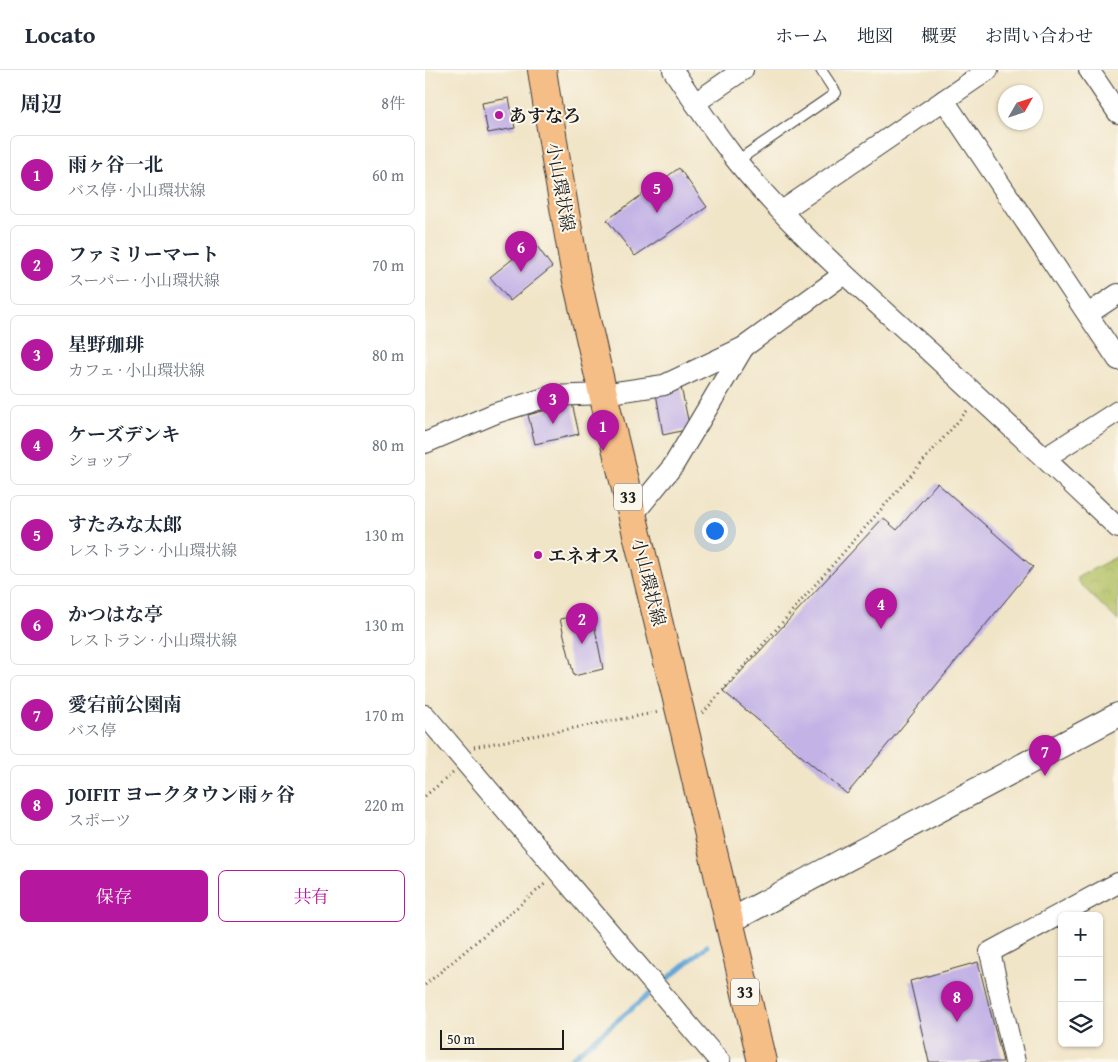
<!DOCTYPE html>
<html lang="ja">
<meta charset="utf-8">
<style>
:root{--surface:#fff;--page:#f2f2f3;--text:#1f2937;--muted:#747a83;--line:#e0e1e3;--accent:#b5179e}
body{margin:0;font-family:"Gentium Book Plus","Noto Serif JP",serif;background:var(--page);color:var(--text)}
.controls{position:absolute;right:15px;bottom:15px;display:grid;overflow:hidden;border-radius:8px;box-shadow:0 1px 4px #0004}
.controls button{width:45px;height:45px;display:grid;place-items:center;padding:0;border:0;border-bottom:1px solid var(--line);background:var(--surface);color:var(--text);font:25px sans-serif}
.compass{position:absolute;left:573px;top:15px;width:45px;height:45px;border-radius:50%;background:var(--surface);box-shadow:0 1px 4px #0004;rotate:51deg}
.scale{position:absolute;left:15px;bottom:12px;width:124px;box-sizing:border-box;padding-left:5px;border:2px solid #1c1c1c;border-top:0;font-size:14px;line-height:18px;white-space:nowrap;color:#1c1c1c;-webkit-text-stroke:4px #fbf7ec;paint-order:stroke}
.you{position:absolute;left:289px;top:460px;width:18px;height:18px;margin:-12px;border:4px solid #fff;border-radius:50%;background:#1a73e8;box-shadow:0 0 0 8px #1a73e833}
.badge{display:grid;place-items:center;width:32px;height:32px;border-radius:50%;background:var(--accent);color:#fff;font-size:16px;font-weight:700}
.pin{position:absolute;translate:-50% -41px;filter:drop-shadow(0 1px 2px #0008)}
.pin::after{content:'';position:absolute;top:26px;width:18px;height:15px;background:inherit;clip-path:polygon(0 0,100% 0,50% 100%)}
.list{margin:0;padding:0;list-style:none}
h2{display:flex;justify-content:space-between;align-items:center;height:65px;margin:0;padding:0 20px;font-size:21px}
h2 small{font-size:16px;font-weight:400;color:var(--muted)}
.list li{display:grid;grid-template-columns:32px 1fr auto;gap:15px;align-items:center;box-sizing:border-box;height:80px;margin:0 10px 10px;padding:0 10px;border:1px solid var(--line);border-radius:8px}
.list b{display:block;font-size:19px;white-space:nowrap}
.list p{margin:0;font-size:16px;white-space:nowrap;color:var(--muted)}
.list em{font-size:16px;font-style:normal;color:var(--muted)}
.actions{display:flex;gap:10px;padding:15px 20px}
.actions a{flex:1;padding:11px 0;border:1px solid var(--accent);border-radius:8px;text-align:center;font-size:18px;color:var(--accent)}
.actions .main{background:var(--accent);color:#fff}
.icon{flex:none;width:28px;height:28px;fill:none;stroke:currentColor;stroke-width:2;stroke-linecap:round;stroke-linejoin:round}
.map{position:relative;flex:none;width:693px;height:992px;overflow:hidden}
header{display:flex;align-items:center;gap:30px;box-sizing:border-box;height:70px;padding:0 25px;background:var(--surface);border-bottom:1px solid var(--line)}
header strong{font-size:24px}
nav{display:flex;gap:28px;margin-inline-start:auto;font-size:18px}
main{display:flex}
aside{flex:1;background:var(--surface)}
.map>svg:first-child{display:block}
.park{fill:url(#park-crowns);stroke:#666e3e}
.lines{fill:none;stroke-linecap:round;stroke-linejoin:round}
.stream{stroke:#62a7d7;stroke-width:5}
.building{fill:#c2b2e6}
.service-casing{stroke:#3c3a36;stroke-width:12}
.minor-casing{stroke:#3c3a36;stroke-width:22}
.tertiary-casing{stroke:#3c3a36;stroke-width:26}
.primary-casing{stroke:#3c3a36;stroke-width:30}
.path{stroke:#3c3a36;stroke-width:3;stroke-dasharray:1 4;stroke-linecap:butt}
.service{stroke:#fff;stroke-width:10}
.minor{stroke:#fff;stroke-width:20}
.tertiary{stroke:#fff;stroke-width:24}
.primary{stroke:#f6be87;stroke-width:28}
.poi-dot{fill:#b5179e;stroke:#fbf7ec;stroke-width:2}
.labels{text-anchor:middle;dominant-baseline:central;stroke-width:4;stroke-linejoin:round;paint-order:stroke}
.shield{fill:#fbf7ec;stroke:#5f5e5a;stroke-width:1}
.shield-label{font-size:16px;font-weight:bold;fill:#1c1c1c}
.poi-label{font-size:18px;font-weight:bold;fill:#1c1c1c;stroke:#fbf7ec;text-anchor:start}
.street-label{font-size:18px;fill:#1c1c1c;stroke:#fbf7ec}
</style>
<header>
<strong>Locato</strong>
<nav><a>ホーム</a><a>地図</a><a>概要</a><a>お問い合わせ</a></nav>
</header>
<main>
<aside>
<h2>周辺<small>8件</small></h2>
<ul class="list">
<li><span class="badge">1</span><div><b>雨ヶ谷一北</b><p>バス停 · 小山環状線</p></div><em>60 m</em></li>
<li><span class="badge">2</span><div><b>ファミリーマート</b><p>スーパー · 小山環状線</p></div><em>70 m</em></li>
<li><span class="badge">3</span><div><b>星野珈琲</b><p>カフェ · 小山環状線</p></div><em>80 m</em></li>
<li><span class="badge">4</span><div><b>ケーズデンキ</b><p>ショップ</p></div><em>80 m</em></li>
<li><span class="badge">5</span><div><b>すたみな太郎</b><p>レストラン · 小山環状線</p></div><em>130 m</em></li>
<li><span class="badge">6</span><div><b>かつはな亭</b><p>レストラン · 小山環状線</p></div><em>130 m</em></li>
<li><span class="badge">7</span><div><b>愛宕前公園南</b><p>バス停</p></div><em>170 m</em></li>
<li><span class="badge">8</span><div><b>JOIFIT ヨークタウン雨ヶ谷</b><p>スポーツ</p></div><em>220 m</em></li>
</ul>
<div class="actions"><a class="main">保存</a><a>共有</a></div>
</aside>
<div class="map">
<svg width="693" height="992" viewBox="0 0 693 992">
<defs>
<pattern id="park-crowns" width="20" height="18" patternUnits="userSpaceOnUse" patternTransform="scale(1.25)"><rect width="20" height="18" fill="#b1bf61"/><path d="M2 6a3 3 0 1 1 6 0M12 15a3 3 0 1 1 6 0" fill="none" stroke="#98a454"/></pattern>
</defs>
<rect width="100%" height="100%" fill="#fbf7ec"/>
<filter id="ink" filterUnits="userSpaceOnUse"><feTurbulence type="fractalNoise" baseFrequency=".02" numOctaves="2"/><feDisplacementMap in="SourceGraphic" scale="10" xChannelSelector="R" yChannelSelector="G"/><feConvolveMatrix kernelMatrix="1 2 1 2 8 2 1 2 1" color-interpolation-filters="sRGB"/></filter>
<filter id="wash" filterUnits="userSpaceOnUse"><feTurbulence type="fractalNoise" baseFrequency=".0096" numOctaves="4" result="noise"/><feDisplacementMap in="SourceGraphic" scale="20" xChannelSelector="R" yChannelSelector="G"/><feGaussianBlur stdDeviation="1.12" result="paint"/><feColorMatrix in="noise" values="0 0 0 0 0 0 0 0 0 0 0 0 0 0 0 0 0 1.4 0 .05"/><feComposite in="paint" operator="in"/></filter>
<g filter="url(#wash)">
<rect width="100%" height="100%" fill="#f1e5c8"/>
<!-- park -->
<path class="park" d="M693,486V551L653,512V507Z"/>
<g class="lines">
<!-- stream -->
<g class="stream">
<path d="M235,915L282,876"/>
<path d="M142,992L228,921"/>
</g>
</g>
<g id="blocks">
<!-- building -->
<g class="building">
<path d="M84,28L90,58L63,63L57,33Z"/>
<path d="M254,98L282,137L210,186L182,150Z"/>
<path d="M109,172L127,197L85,231L65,207Z"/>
<path d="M256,317L265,359L238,365L231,323Z"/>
<path d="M147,333L154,364L110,374L103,345Z"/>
<path d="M512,413L608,497L422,724L298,621L458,448L472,460Z"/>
<path d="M167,543L178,599L149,606L135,549Z"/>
<path d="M553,892L578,992H504L485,911Z"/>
</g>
</g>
</g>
<g filter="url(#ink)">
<use href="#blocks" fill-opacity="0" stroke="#3c3a36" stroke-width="1"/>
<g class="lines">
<!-- service casing -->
<g class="service-casing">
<path id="service" d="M312,91L411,23L396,0"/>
</g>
<!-- minor casing -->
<g class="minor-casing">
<g id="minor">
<path d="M248,0C268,31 289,61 311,90C368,161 438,221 505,282C568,341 631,398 693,458"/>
<path d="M664,0L693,43"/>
<path d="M519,30L693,290"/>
<path d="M270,33L318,0"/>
<path d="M357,141L563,0"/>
<path d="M663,244L693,224"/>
<path d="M0,373L71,343L126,326L178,324L239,315L319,277L419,204"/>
<path d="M620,388L693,341"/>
<path d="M207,446L248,396L319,277"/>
<path d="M0,645L295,992"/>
<path d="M590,992L565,882L693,813"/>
</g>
</g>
<!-- tertiary casing -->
<g class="tertiary-casing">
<path id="tertiary" d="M305,851L693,645"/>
</g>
<!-- primary casing -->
<g class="primary-casing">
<path id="primary" d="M117,0L132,97L151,206L178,324L260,662L337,992"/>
</g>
<!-- path -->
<g class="path">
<path d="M278,643L542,341"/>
<path d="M49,677L234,642"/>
<path d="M0,726L28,703"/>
<path d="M0,915L121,813"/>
</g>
<!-- service -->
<use href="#service" class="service"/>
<!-- minor -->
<use href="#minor" class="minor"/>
<!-- tertiary -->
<use href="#tertiary" class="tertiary"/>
<!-- primary -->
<use href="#primary" class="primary"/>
</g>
</g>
<!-- markers -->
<g class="poi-dot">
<circle cx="74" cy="45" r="5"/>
<circle cx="113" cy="485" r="5"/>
</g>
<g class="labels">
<!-- shield labels -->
<g class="shield">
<rect x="189" y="413.5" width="28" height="27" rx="4"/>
<rect x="306" y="908.5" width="28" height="27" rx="4"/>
</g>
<g class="shield-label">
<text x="203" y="427">33</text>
<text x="320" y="922">33</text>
</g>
<!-- poi labels -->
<g class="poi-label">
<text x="84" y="45">あすなろ</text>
<text x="123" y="485">エネオス</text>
</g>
<!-- street labels -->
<g class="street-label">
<text transform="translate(136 117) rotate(80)">小山環状線</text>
<text transform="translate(224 512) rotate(76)">小山環状線</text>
</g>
</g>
</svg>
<div class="controls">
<button>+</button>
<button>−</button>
<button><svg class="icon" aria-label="layers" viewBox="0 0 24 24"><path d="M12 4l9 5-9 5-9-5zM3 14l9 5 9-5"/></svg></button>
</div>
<svg class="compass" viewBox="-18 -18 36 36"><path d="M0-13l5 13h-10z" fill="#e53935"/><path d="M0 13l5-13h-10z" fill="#747a83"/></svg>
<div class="scale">50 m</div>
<div class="you"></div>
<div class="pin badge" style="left:178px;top:381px">1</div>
<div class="pin badge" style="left:157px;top:574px">2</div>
<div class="pin badge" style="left:128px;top:354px">3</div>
<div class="pin badge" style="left:456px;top:559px">4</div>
<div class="pin badge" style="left:232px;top:143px">5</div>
<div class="pin badge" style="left:96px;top:202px">6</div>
<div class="pin badge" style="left:620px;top:706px">7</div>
<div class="pin badge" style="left:532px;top:952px">8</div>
</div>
</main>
